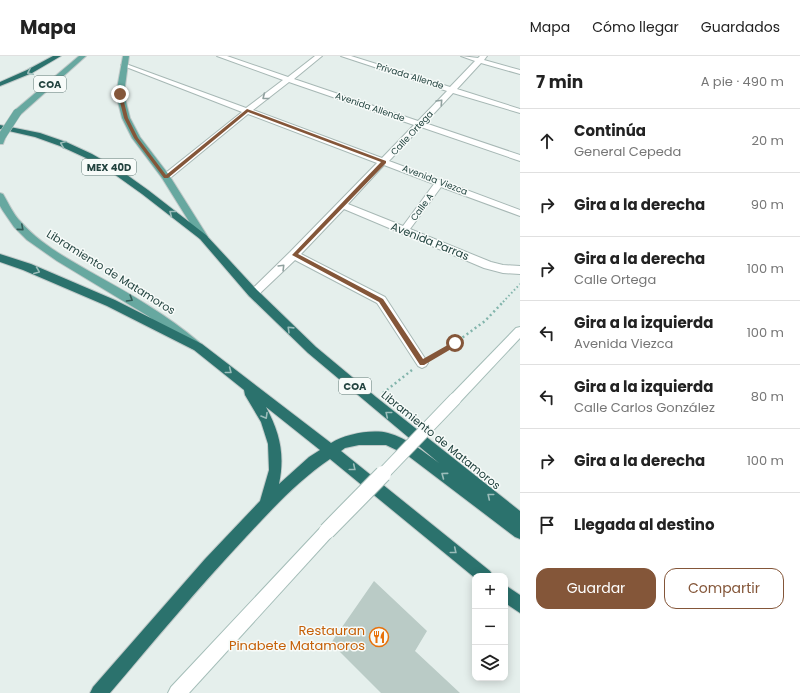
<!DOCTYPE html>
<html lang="es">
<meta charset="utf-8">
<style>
:root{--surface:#fff;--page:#f2f2f2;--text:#222;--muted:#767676;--line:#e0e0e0;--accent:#845639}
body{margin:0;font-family:Poppins,sans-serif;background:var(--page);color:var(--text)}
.controls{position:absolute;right:12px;bottom:12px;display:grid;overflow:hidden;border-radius:8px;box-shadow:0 2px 10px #0003}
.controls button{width:36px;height:36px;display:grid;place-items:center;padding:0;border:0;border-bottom:1px solid var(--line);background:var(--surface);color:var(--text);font:20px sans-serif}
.stop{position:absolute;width:12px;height:12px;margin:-9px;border:3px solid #845639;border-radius:50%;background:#fff}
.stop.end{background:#845639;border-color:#fff;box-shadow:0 1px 4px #0008}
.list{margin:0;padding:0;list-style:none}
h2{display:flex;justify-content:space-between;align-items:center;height:52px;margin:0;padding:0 16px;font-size:17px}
h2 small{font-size:13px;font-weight:400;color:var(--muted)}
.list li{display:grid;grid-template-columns:26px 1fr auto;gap:12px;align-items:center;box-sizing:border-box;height:64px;padding:0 16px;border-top:1px solid var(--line)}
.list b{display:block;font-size:15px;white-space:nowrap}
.list p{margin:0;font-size:13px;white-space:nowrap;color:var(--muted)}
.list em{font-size:13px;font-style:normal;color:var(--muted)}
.actions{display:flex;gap:8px;padding:12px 16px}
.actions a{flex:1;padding:9px 0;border:1px solid var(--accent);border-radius:12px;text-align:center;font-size:14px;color:var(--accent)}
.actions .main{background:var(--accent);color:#fff}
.icon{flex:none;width:22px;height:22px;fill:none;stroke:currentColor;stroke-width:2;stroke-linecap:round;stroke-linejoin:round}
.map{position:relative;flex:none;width:520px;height:637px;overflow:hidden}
header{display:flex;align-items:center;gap:24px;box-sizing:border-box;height:56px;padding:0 20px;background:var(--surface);border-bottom:1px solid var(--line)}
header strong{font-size:19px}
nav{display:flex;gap:22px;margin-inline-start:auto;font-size:14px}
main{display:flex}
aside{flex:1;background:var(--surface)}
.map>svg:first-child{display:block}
.building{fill:#bacbc6}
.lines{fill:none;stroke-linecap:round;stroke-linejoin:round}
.street-casing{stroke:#a7b8b5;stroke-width:2}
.secondary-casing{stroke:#a3bcb7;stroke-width:2}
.primary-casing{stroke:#c1cac9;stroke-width:2}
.highway-casing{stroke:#c1cac9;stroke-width:2}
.path-far1{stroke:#83b5ac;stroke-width:2;stroke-dasharray:1.5 2.5;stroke-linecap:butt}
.path{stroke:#83b5ac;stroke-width:2.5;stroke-dasharray:2 3;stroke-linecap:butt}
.street{fill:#fff;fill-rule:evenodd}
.secondary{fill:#fff;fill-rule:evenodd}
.primary{fill:#67a8a0;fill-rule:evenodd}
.highway{fill:#2b726d;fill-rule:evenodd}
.secondary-bridge-far1-casing{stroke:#a3bcb7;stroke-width:14;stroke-linecap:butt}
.secondary-bridge-casing{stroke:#a3bcb7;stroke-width:18;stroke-linecap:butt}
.primary-bridge-casing{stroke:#c1cac9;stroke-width:9;stroke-linecap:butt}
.secondary-bridge-far1{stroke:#fff;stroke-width:12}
.secondary-bridge{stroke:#fff;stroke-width:16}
.primary-bridge{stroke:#67a8a0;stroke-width:8}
.oneway{stroke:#9bbdba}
.oneway2{stroke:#90a19f}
.oneway3{stroke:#335c57}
.route{fill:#845639}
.labels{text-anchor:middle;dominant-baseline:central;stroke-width:3;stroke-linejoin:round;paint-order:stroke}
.far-street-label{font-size:9px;fill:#22433f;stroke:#f7fbf9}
.shield{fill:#f7fbf9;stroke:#627a77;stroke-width:1}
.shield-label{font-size:10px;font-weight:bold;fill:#22433f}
.street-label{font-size:11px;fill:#22433f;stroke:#f7fbf9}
.near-food-label{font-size:13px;fill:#c56008;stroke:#f7fbf9;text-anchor:end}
</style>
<header>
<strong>Mapa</strong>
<nav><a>Mapa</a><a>Cómo llegar</a><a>Guardados</a></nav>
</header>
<main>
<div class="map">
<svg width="520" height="637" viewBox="0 0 520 637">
<rect width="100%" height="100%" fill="#e5efec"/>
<!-- building -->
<path class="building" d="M374,525L427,575L415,595L460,637H381L331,587Z"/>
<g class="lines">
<!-- street casing -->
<g class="street-casing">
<path id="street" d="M217,0H227L288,21L315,0H322L294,23L418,65L447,35L341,0H351L450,31L475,5L461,0L478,2L480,0H487L484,4L520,14V18L481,7L457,33L520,53V57L453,37L425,67L520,99V105L421,71L389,105L520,154V160L441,131L410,173L491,206L503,209L520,210V218L503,217L484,212L344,153L301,198L385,241L426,304L428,307L426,310L422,312L418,310L377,247L295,204L257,240H249L248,237L290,196L377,107L248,58L169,123H163L162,121L163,119L242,56L121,9L126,8L246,52L283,24ZM289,26L414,69L382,102L253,54ZM384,109L434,128L403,170L348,148Z"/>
</g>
<!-- secondary casing -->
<g class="secondary-casing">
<g id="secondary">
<path d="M520,271V282L459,347L455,348L451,347L449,343L451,339L516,272Z"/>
<path d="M327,468L332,470L334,475L332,480L189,637H168L171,631L322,470Z"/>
</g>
</g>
<!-- primary casing -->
<g class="primary-casing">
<g id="primary">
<path d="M79,0H86L20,59H14V55Z"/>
<path d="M123,0H129L124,38L130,62L140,81L169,119L208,181L206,183H200L162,122L132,82L122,62L116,38Z"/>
<path d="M0,78H5L6,80L3,88H0Z"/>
<path d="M0,137L3,138C9,148 13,158 21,166C41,189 70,204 96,219C132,239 167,259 199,286L201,289L199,292L195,294L191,292L148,260L57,205L27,184L14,171L3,155L0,150Z"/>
</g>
</g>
<!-- highway casing -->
<g class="highway-casing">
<g id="highway">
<path d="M53,0H61L32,17L0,30V26L27,14Z"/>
<path d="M0,69L40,77L66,86L92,98L120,114L148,134L206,179L257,234L316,291L376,341L520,455V483L515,481L407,399L386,389H359L345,392L341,395L490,515L493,520H475V522L330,403C299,424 272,453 246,481C199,531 155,584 110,637H90L93,631L205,503L260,445L269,414L268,388L261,366L245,339L244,334L194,294L107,250L23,214L0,206V198L31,208L115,244L202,288L331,387C345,378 372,373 388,377C407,382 424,396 439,407L308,297L249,240L200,183L142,138L114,118L86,102L60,90L35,81L0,73ZM266,351L320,394L309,401L279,428C285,399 280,377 266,351Z"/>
<path d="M505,529L520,539V557L505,547Z"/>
</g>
</g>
<!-- path-far1 -->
<path class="path-far1" d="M503,246L520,228"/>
<!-- path -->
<g class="path">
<path d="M433,300L455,287L485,265L504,245"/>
<path d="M383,337L412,314"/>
</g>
<!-- street -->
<use href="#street" class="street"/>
<!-- secondary -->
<use href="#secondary" class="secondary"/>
<!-- primary -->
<use href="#primary" class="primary"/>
<!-- highway -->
<use href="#highway" class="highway"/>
<!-- secondary-bridge-far1 casing -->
<g class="secondary-bridge-far1-casing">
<path id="secondary-bridge-far1" d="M382,419L455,343"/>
</g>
<!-- secondary-bridge casing -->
<g class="secondary-bridge-casing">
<path id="secondary-bridge" d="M327,475L383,418"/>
</g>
<!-- primary-bridge casing -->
<g class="primary-bridge-casing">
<path id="primary-bridge" d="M2,80L17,57"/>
</g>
<!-- secondary-bridge-far1 -->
<use href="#secondary-bridge-far1" class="secondary-bridge-far1"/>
<!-- secondary-bridge -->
<use href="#secondary-bridge" class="secondary-bridge"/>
<!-- primary-bridge -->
<use href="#primary-bridge" class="primary-bridge"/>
</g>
<!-- one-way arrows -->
<defs><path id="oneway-chevron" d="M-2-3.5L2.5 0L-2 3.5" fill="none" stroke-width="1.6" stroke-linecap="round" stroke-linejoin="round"/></defs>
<g class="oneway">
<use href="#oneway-chevron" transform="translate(30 16) rotate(154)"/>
<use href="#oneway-chevron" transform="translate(63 88) rotate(-158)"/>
<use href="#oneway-chevron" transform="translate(172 157) rotate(-142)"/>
<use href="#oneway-chevron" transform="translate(37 215) rotate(22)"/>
<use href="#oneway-chevron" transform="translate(290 273) rotate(-136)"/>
<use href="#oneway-chevron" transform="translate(229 315) rotate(38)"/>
<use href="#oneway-chevron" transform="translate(388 358) rotate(-141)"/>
<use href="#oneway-chevron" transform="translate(265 360) rotate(60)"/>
<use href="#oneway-chevron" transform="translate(353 412) rotate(39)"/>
<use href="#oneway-chevron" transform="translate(444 419) rotate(-143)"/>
<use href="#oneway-chevron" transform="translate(490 440) rotate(-141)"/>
<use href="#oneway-chevron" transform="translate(454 495) rotate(39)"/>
</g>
<g class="oneway2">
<use href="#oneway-chevron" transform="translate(265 41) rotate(142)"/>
<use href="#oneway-chevron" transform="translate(440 46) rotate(-47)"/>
<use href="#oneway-chevron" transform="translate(282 211) rotate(-45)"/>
</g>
<g class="oneway3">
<use href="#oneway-chevron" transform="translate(21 172) rotate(41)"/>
<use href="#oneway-chevron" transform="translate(130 243) rotate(31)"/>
</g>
<!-- route -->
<path class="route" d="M120,36L122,38L128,62L138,82L166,119L247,53L386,105V107L298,198L383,243L423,303L453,286H458V289L424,309H420L379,246L292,199L381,106L248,56L168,122H164L134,82L124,62L118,38Z"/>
<!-- icons -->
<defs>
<g id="restaurant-ring" transform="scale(1)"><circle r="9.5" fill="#f7fbf9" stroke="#e8710a" stroke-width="1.5"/><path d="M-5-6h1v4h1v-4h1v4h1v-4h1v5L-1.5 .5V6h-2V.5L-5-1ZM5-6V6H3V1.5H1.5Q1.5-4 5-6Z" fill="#e8710a"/></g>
</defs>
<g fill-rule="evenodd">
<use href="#restaurant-ring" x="379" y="581"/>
</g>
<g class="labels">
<!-- far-street labels -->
<g class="far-street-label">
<text transform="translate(410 20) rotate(17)">Privada Allende</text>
<text transform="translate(370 51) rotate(19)">Avenida Allende</text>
<text transform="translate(412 77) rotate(-47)">Calle Ortega</text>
<text transform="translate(435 124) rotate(21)">Avenida Viezca</text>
<text transform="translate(422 151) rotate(-54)">Calle A</text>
</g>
<!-- shield labels -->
<g class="shield">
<rect x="34" y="20" width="32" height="16" rx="3"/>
<rect x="82" y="103" width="54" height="16" rx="3"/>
<rect x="339" y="322" width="32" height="16" rx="3"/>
</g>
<g class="shield-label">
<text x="50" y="28">COA</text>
<text x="109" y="111">MEX 40D</text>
<text x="355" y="330">COA</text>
</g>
<!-- street labels -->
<g class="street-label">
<text transform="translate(430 185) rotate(22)">Avenida Parras</text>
<text transform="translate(111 216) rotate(32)">Libramiento de Matamoros</text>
<text transform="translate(441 384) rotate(39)">Libramiento de Matamoros</text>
</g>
<!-- near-food labels -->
<g class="near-food-label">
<text x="365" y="574">Restauran<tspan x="365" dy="15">Pinabete Matamoros</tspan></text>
</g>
</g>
</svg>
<div class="controls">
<button>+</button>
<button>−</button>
<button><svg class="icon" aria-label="layers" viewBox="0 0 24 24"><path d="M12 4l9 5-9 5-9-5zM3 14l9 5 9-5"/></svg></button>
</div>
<div class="stop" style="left:455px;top:287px"></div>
<div class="stop end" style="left:120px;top:38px"></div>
</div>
<aside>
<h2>7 min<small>A pie · 490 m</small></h2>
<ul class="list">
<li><svg class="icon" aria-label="ahead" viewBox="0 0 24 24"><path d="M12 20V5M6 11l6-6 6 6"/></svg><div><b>Continúa</b><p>General Cepeda</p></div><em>20 m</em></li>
<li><svg class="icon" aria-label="right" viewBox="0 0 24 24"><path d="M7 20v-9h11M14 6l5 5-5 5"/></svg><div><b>Gira a la derecha</b></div><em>90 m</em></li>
<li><svg class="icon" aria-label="right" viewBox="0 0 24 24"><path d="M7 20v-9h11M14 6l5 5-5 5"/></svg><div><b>Gira a la derecha</b><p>Calle Ortega</p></div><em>100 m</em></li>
<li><svg class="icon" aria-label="left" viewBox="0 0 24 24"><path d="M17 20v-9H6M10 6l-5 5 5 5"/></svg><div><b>Gira a la izquierda</b><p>Avenida Viezca</p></div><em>100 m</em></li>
<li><svg class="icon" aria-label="left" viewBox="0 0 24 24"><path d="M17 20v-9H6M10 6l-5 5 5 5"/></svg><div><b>Gira a la izquierda</b><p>Calle Carlos González</p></div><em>80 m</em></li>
<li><svg class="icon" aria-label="right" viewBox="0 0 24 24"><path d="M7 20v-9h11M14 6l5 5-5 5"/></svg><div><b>Gira a la derecha</b></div><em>100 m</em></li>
<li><svg class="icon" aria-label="arrive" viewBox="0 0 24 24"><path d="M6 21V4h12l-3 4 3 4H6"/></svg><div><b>Llegada al destino</b></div></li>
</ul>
<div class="actions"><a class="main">Guardar</a><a>Compartir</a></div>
</aside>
</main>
